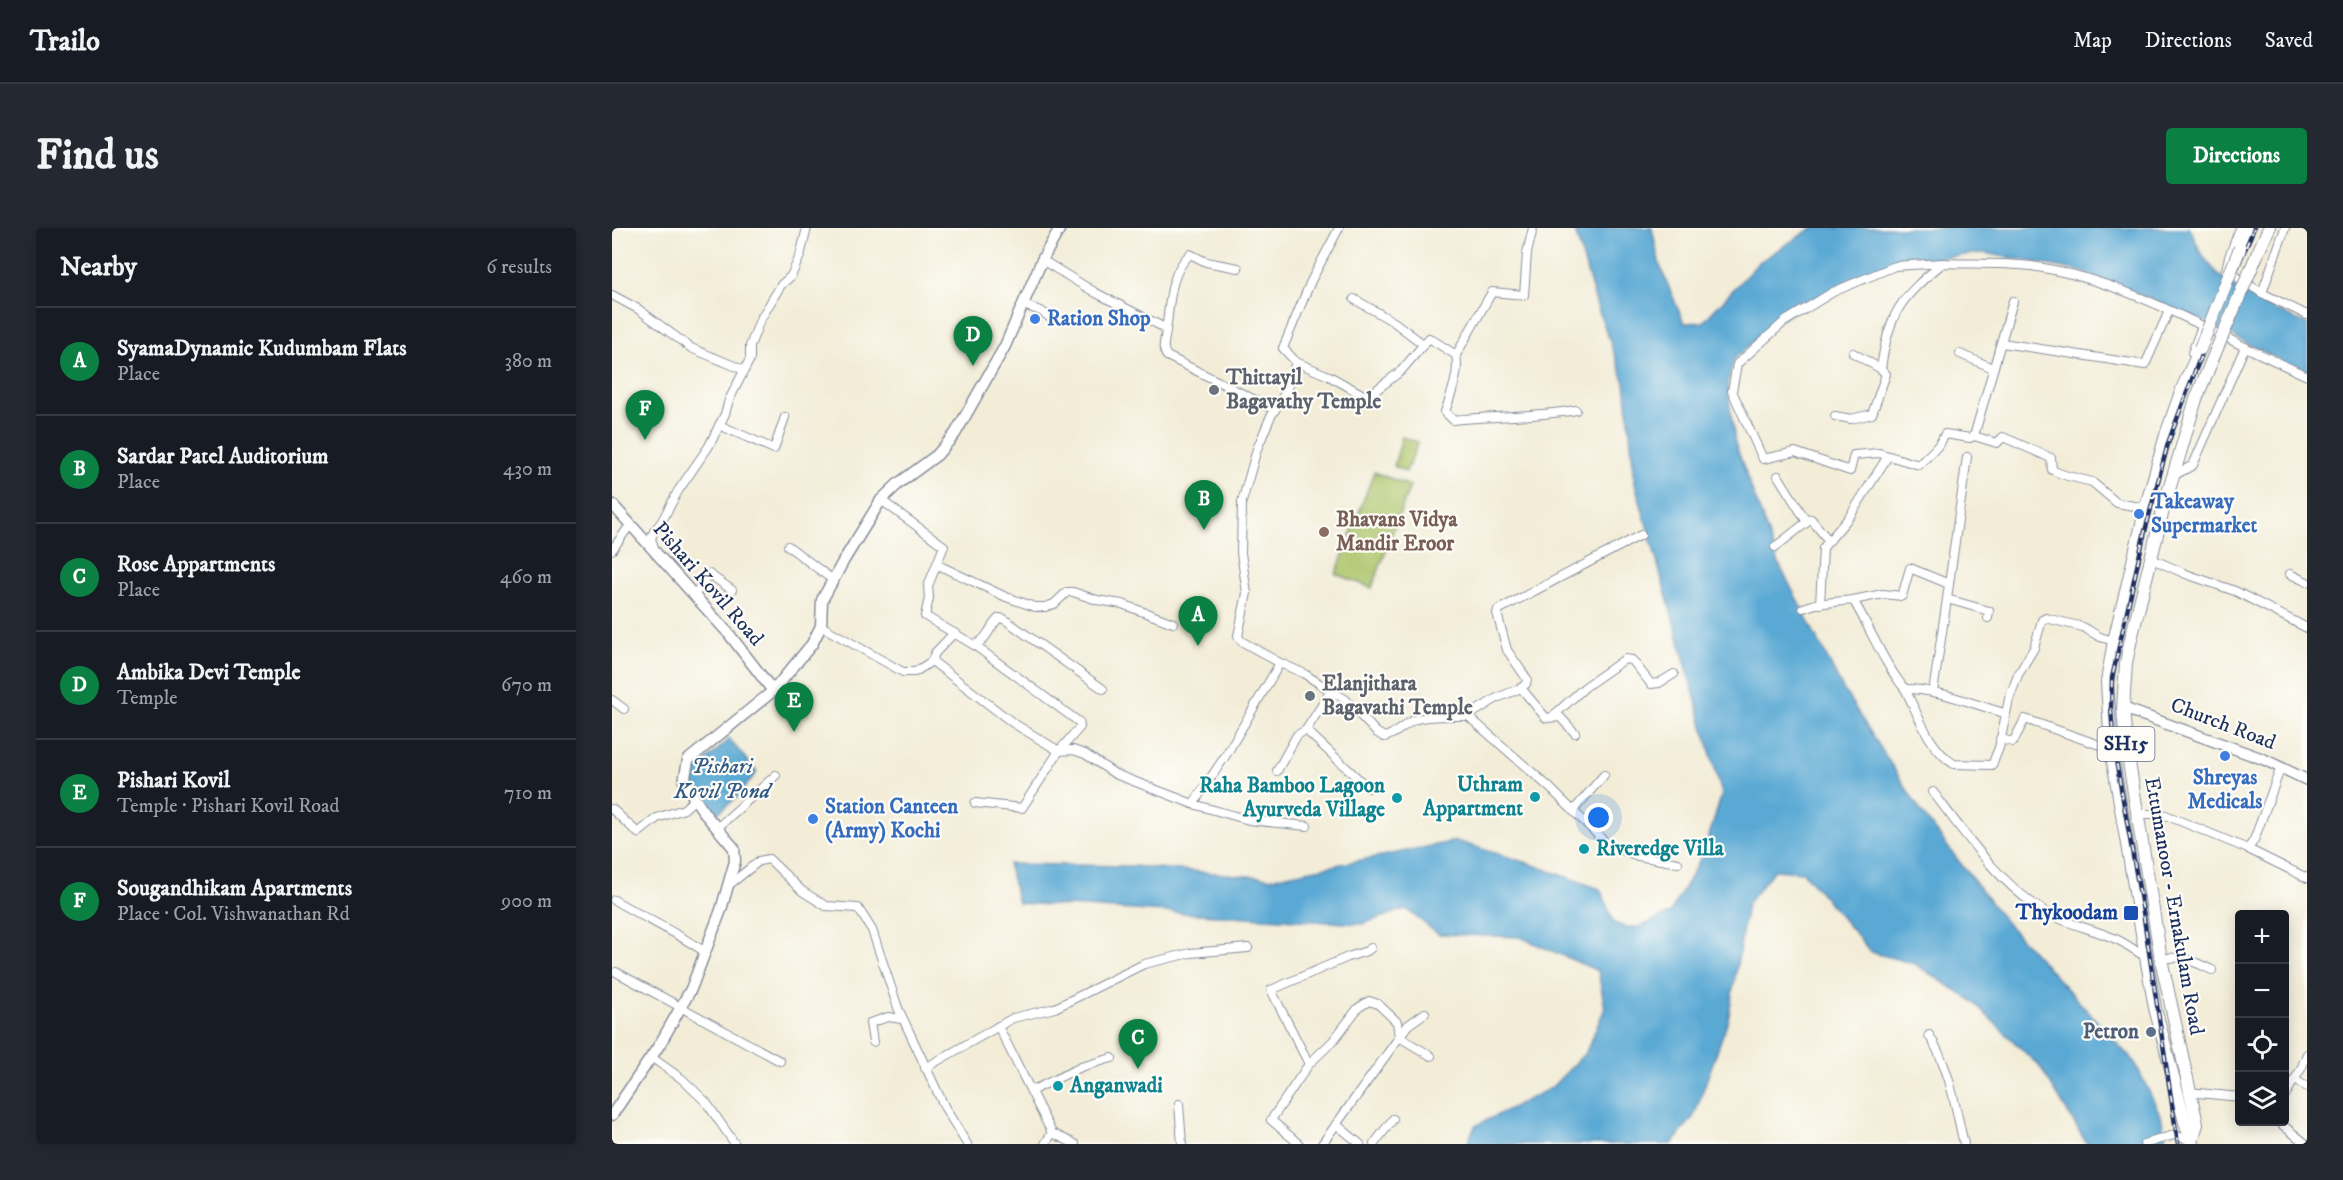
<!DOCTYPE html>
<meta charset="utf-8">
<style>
:root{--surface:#171b24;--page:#242831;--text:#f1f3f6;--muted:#9ea1a6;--line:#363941;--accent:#0b8043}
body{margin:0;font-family:"IM FELL DW Pica",serif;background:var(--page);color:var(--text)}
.controls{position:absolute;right:18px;bottom:18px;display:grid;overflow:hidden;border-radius:6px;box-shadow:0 3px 15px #0003}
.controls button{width:54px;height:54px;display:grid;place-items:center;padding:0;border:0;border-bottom:2px solid var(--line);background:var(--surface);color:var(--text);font:30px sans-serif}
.you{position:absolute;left:987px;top:590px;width:21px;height:21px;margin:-15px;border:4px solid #fff;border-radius:50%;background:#1a73e8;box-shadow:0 0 0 9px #1a73e833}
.badge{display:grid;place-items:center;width:39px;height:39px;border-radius:50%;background:var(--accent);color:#fff;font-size:20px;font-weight:700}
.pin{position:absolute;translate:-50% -50px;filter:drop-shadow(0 2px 3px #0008)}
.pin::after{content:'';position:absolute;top:32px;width:21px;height:18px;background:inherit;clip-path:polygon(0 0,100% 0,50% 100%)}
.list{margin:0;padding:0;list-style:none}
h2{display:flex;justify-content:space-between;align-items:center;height:78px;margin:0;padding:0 24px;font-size:26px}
h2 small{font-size:20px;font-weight:400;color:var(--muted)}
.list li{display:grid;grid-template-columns:39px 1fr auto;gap:18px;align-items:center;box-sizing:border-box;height:108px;padding:0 24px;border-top:2px solid var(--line)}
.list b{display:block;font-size:22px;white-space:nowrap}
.list p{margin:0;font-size:20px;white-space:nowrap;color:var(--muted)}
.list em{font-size:20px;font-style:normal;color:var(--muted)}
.icon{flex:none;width:33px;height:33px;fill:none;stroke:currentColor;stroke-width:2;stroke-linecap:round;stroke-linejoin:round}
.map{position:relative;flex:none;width:1695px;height:916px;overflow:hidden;border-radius:6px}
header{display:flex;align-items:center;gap:36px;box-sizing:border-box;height:84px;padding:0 30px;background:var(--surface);border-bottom:2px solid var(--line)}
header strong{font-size:28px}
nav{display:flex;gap:33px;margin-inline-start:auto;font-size:21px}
.intro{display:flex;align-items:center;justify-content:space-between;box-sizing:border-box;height:144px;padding:0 36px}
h1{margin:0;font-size:42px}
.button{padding:15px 27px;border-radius:6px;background:var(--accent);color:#fff;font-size:21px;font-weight:700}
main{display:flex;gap:36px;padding:0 36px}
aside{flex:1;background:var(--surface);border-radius:6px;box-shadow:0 3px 15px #0003}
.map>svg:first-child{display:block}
.green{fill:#acc469;stroke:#647a64;stroke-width:1.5}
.water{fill:#5aa9d4;stroke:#3a6c99;stroke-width:1.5}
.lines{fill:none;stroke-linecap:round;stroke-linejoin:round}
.street-casing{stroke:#878e9b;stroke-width:10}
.secondary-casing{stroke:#878e9b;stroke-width:13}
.primary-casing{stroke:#878e9b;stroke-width:14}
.street{stroke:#fff;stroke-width:8}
.secondary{stroke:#fff;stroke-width:10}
.primary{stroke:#fff;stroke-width:12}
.rail-casing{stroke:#1b2f5e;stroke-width:4.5}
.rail{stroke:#fdfcf7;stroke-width:2;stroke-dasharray:7;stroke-linecap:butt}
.primary-bridge-casing{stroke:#878e9b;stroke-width:14;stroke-linecap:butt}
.primary-bridge{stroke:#fff;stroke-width:12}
.shop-dot{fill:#3f7fe0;stroke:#fdfcf7;stroke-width:2}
.worship-dot{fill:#6b7280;stroke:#fdfcf7;stroke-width:2}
.education-dot{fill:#8d6e63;stroke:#fdfcf7;stroke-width:2}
.culture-dot{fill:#0f9aa8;stroke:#fdfcf7;stroke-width:2}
.transit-dot{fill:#1a4fb4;stroke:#fdfcf7;stroke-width:2}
.service-dot{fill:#5c6f8a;stroke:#fdfcf7;stroke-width:2}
.labels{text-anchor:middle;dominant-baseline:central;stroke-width:4.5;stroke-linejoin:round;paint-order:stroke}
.shield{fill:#fdfcf7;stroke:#5f6c8c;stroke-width:1.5}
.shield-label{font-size:20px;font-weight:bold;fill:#1b2f5e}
.shop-label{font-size:21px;font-weight:bold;fill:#366cbe;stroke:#fdfcf7;text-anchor:start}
.worship-label{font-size:21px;font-weight:bold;fill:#5b616d;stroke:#fdfcf7;text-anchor:start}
.education-label{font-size:21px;font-weight:bold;fill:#785e54;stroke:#fdfcf7;text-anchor:start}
.street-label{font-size:21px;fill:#1b2f5e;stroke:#fdfcf7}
.culture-label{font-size:21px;font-weight:bold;fill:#0d838f;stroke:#fdfcf7;text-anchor:end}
.transit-label{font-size:21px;font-weight:bold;fill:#164399;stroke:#fdfcf7;text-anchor:end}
.service-label{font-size:21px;font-weight:bold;fill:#4e5e75;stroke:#fdfcf7;text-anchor:end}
.water-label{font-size:22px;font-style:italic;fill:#315a87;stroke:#fdfcf7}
</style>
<header>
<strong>Trailo</strong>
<nav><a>Map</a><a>Directions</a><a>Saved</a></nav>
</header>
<div class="intro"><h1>Find us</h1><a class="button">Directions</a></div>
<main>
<aside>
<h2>Nearby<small>6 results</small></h2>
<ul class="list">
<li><span class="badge">A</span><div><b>SyamaDynamic Kudumbam Flats</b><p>Place</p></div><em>380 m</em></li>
<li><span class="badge">B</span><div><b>Sardar Patel Auditorium</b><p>Place</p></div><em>430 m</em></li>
<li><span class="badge">C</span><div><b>Rose Appartments</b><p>Place</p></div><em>460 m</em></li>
<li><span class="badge">D</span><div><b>Ambika Devi Temple</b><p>Temple</p></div><em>670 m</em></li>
<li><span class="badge">E</span><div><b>Pishari Kovil</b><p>Temple · Pishari Kovil Road</p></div><em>710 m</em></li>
<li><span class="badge">F</span><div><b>Sougandhikam Apartments</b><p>Place · Col. Vishwanathan Rd</p></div><em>900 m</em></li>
</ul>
</aside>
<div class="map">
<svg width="1695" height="916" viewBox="0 0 1695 916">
<rect width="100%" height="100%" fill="#fdfcf7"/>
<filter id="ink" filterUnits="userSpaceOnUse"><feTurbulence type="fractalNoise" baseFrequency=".0167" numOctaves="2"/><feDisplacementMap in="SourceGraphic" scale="12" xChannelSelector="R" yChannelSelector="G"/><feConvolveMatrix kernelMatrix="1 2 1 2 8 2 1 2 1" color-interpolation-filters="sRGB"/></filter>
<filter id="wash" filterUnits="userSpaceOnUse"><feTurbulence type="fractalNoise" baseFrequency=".008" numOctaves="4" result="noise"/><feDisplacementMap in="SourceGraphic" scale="24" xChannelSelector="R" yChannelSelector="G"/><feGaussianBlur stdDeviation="1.35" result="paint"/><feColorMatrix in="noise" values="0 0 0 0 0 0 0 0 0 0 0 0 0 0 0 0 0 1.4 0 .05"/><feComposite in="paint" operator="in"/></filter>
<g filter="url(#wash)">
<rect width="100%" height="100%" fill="#f3edd8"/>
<!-- green -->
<g class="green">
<path d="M790,209L806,214L794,244L782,238Z"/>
<path d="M762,244L798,258L760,360L724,346Z"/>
</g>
<!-- water -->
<g class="water">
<path d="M962,0H1040L1048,38L1072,95L1091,94L1147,34L1200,0H1578C1582,8 1585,18 1590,26C1612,62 1658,80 1695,96V146L1587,91L1468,43L1372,25L1283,34L1237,52L1165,93L1122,131L1115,156L1123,215L1167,336L1231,461L1310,585L1391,691L1523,835L1549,888L1555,916H1475L1429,840L1359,772L1303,736L1259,724L1191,644L1162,642L1135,676L1116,792L1082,888L1060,916H855L863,898L939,860L974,824L993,780L986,743L908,709L826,706L794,681L750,696L406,675L396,636L521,638L660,650L844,613L913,634L988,661L1002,695L1013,699H1028L1058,685L1092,624L1110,566L1023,255L1013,155L985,78Z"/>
<path d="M117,511L145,544L125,569L105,586C90,580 78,563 79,547Z"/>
</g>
</g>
<g filter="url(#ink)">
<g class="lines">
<!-- street casing -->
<g class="street-casing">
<g id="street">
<path d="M1628,0L1617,29L1614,42L1650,65"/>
<path d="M1673,0L1650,65L1695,87"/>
<path d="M430,32L484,65L551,99L554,103C553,112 549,121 555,128L663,182"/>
<path d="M1331,35L1283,38L1221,64L1172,94L1125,136L1120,163L1151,231L1183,224L1238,243L1242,227L1267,225L1307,237C1317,226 1327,220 1333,206L1358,210L1362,208L1385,215L1391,209L1439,230L1440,242L1452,247L1480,254L1505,275L1534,280"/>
<path d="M0,67L26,81L79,120L132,142"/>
<path d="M742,71L782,94L811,116"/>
<path d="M411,77L429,83L440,91"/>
<path d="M554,103C558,76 557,46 578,26L594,34L626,40"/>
<path d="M1390,115L1533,137L1557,83"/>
<path d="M1241,125L1269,141C1276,86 1289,69 1331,35C1360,36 1390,35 1419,38C1492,48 1568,86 1633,119"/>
<path d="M1580,125L1590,98"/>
<path d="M1348,126L1381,140"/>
<path d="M844,127C848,145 839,166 833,184L841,192C882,188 923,189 964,182"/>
<path d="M684,134L671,120L699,53L727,0"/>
<path d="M1223,188L1239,191L1260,186L1274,146L1269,141"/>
<path d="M107,197L162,221L173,189"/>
<path d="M1362,208L1401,73"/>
<path d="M1166,248L1195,294"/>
<path d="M1561,248L1581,237L1633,119L1695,148"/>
<path d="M269,272L332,318L316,358L317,370L313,388L362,417L467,494L468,499L447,523L410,580L363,575"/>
<path d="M176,318L221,352"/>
<path d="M1163,319L1199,291L1217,313"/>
<path d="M0,322L18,297"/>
<path d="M43,322L39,311L42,303L50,293L66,263L97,218L113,186L117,172L138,131V118L148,92L169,57L179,48L188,28L195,0"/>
<path d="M1540,331L1574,346L1623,363L1695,400"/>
<path d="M326,337L394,369L423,379H433L442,376L455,364H461L485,372L510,376L561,395"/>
<path d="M1678,346L1695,354"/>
<path d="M1337,356L1355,229"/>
<path d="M82,368L97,346L120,362"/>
<path d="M1241,372L1271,366L1290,368L1298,340L1337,356L1335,371L1377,383L1376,390"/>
<path d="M1208,376L1211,320L1238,288L1276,228"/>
<path d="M1191,380L1204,376L1241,372C1259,401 1271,435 1293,461"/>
<path d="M209,398L291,444H303L320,433L401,495L447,523L461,522L473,526L503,546L581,576L637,592L695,598"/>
<path d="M362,417C376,412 377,399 387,390L392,391L491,461"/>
<path d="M320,433L323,425L342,405"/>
<path d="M668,435L691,445L719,463L694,502L756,560"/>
<path d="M909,460L914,456L915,451L895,422L885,385L886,382L1029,307"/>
<path d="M719,463L733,471L764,504L772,509C785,506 791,497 802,492C813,487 843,488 856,488L938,560L996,617L1026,628L1066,635"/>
<path d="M1321,464L1335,371"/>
<path d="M0,472L12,481"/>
<path d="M1392,485C1360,476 1327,461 1293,461C1306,486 1317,521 1342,536L1380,537L1387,520L1397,471L1406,447L1422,420L1430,392L1434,390L1471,399L1488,409L1502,413"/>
<path d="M856,488L885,470L909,460L934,490L948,489L963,505"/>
<path d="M941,488L973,459L1013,431L1020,432L1039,456L1047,455L1062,446"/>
<path d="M1388,511L1401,514L1413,491L1499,521"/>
<path d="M665,543L685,507L694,502"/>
<path d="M1321,564C1352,605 1389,658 1434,684C1456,697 1483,701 1506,712C1516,717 1525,724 1534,729"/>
<path d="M581,576L614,527L668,435L629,413L626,408L635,365L629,325L630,274L645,221L658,190L676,160L684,134L717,148L755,169L789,143L817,110L844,127L880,64L912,67L915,25L921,0"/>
<path d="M0,581L26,605L45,590L72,581L83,571"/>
<path d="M961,583L992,547"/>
<path d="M1525,586H1551L1636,621L1695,650"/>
<path d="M105,600L164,547"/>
<path d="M1636,621L1642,612L1669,539"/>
<path d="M117,657L147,633L157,631L190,663L214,678L246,680L260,702L286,780L333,880L355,916"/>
<path d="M2,672C32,690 64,704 93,724"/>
<path d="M1549,731C1571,727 1580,733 1600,742"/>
<path d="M4,744L168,833"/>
<path d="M386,798L440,905L463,916"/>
<path d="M1317,807C1338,840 1343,878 1352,916"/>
<path d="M261,814L258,795L276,789L290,791"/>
<path d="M39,829L70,851L94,874L123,916"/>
<path d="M697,836L721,813L746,780L757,773L766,776L785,794L787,809L819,828"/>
<path d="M313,840L401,790L443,780L532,736L579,725L636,720"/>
<path d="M1683,852L1695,859"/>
<path d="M419,863L469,839L500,830"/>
<path d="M1576,864L1628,869"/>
<path d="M1672,869L1689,841L1695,826"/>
<path d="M567,876L570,916"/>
<path d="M1667,894L1694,916"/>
<path d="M724,896L748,916"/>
<path d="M433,916L440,905"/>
<path d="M687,916L659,892L697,836L659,762L736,729L755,723L759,720"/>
<path d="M710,916L796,797L813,785"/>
<path d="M762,916L781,891"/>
<path d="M1532,916L1562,907L1580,913"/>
</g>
</g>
<!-- secondary casing -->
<g class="secondary-casing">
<g id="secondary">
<path d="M0,276L117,406L161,463"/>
<path d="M1511,480L1651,531L1695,552"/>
<path d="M0,887L48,816L79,761L109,682L123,633L122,620L93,586L72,554L76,532L161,463L200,416L209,398L210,372L232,332L269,272L287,255L325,227L343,206L393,118L430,32L448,0"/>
</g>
</g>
<!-- primary casing -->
<g class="primary-casing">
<g id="primary">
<path d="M1628,20L1636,0"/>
<path d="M1645,27L1657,0"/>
<path d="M1580,913L1585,896L1549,731L1514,516L1511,480L1514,435L1519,411L1551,282L1584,171L1603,125"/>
<path d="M1581,916L1574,898L1543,780L1534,729L1499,521L1495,454L1502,413L1536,271L1554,207L1570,161L1588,121"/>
</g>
</g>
<!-- street -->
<use href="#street" class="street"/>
<!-- secondary -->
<use href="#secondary" class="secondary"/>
<!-- primary -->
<use href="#primary" class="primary"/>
<!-- rail casing -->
<g class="rail-casing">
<path id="rail" d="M1566,916L1531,684L1502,521L1499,480L1500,450L1532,307L1556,215L1592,119L1642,0"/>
</g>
<!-- rail -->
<use href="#rail" class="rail"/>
<!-- primary-bridge casing -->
<g class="primary-bridge-casing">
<g id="primary-bridge">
<path d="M1588,121L1628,20"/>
<path d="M1603,125L1645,27"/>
</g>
</g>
<!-- primary-bridge -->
<use href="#primary-bridge" class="primary-bridge"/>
</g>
</g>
<!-- markers -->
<g class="shop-dot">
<circle cx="423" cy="91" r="6"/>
<circle cx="1527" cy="286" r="6"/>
<circle cx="1613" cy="528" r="6"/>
<circle cx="201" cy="591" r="6"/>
</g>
<g class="worship-dot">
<circle cx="602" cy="162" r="6"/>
<circle cx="698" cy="468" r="6"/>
</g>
<circle class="education-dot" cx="712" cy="304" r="6"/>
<g class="culture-dot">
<circle cx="923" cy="569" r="6"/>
<circle cx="785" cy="570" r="6"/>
<circle cx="972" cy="621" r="6"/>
<circle cx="446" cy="858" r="6"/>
</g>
<rect class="transit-dot" x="1511" y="677" width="16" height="16" rx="3"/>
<circle class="service-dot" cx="1539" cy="804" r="6"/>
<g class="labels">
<!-- shield labels -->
<rect class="shield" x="1485.5" y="499" width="57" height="34" rx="4.5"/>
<g class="shield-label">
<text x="1514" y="516">SH15</text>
</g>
<!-- shop labels -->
<g class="shop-label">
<text x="435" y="91">Ration Shop</text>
<text x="1539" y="274">Takeaway<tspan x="1539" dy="24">Supermarket</tspan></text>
<text x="1613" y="550" text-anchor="middle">Shreyas<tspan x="1613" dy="24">Medicals</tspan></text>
<text x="213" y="579">Station Canteen<tspan x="213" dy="24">(Army) Kochi</tspan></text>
</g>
<!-- worship labels -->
<g class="worship-label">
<text x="614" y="150">Thittayil<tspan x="614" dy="24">Bagavathy Temple</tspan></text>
<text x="710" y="456">Elanjithara<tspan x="710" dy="24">Bagavathi Temple</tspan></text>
</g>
<!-- education labels -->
<g class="education-label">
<text x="724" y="292">Bhavans Vidya<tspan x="724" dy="24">Mandir Eroor</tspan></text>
</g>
<!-- street labels -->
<g class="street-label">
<text transform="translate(96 356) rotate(49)">Pishari Kovil Road</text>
<text transform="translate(1611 496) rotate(21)">Church Road</text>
<text transform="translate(1562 678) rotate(80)">Ettumanoor - Ernakulam Road</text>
</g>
<!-- culture labels -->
<g class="culture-label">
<text x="911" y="557">Uthram<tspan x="911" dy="24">Appartment</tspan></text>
<text x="773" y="558">Raha Bamboo Lagoon<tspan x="773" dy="24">Ayurveda Village</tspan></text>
<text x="984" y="621" text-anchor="start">Riveredge Villa</text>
<text x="458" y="858" text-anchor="start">Anganwadi</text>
</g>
<!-- transit labels -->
<g class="transit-label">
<text x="1506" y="685">Thykoodam</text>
</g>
<!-- service labels -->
<g class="service-label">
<text x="1527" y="804">Petron</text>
</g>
<!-- water labels -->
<g class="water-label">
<text x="110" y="538">Pishari<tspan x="110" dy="25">Kovil Pond</tspan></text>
</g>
</g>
</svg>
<div class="controls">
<button>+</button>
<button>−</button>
<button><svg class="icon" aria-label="locate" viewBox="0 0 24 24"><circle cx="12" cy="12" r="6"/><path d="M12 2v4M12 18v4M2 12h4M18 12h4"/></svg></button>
<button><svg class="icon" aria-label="layers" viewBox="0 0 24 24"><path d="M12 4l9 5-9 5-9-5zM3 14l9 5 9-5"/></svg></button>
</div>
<div class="you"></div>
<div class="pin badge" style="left:586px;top:418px">A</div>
<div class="pin badge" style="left:592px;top:302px">B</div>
<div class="pin badge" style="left:526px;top:841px">C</div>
<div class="pin badge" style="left:361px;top:138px">D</div>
<div class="pin badge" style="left:182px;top:504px">E</div>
<div class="pin badge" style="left:33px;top:212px">F</div>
</div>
</main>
